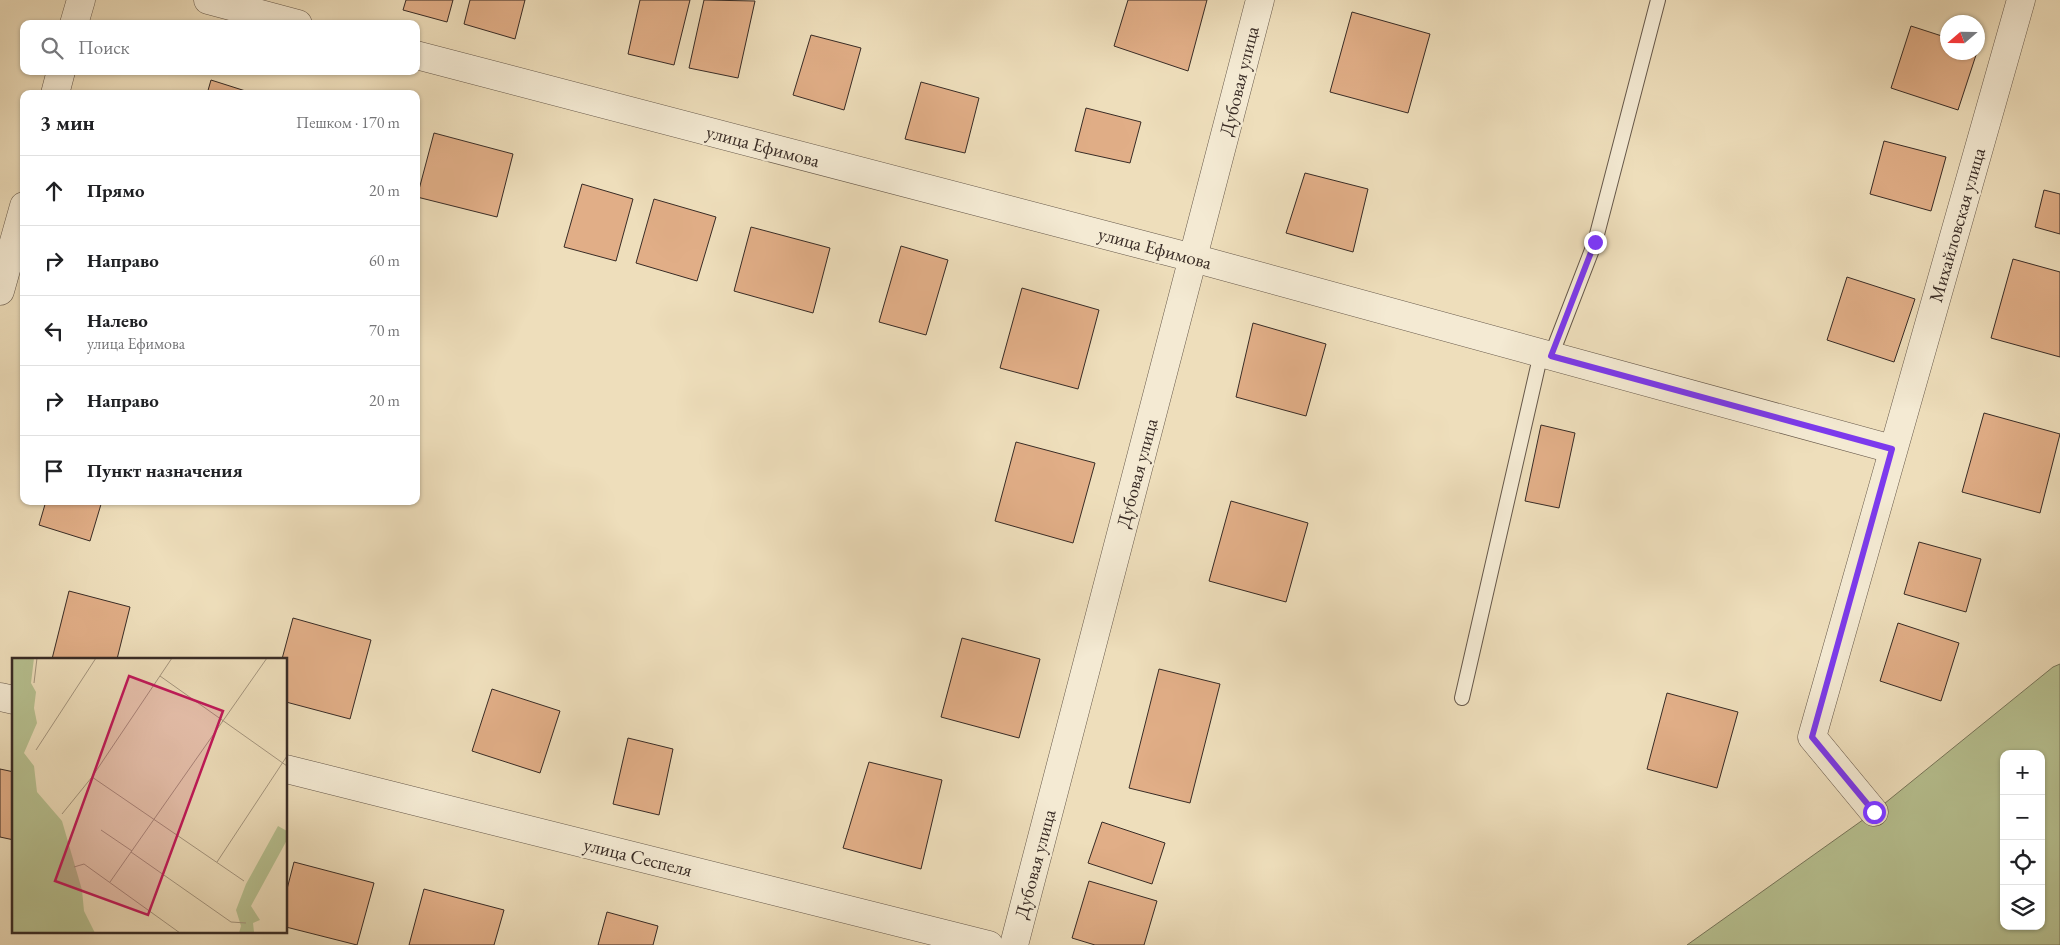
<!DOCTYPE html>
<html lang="ru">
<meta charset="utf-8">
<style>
:root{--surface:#fff;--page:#f2f2f2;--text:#202124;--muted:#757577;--line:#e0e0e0}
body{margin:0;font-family:"EB Garamond",serif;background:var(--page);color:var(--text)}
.controls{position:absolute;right:15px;bottom:15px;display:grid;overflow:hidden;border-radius:10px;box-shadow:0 1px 4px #0004}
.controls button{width:45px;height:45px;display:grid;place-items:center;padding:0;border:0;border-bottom:1px solid var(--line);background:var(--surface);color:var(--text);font:25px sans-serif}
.compass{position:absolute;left:1940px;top:15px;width:45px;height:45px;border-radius:50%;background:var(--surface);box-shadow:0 1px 4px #0004;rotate:250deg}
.stop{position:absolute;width:15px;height:15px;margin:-11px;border:4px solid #7c3aed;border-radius:50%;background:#fff}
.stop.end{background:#7c3aed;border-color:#fff;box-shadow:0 1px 5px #0008}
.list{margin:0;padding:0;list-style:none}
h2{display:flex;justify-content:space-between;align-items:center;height:65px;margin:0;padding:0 20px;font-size:21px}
h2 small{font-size:16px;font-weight:400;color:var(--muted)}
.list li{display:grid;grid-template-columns:32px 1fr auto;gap:15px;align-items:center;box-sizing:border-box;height:70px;padding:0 20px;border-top:1px solid var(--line)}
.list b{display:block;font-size:19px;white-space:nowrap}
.list p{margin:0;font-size:16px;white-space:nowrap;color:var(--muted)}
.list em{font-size:16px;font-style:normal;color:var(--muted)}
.icon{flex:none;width:28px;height:28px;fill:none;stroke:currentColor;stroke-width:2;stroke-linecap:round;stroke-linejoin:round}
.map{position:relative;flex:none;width:2060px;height:945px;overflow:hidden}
.search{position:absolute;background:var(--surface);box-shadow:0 1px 4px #0004;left:20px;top:20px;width:400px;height:55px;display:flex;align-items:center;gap:12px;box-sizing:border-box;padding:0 18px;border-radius:10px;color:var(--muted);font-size:19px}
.panel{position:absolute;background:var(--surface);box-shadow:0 1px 4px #0004;left:20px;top:90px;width:400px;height:415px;border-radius:10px}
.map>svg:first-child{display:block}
.green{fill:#b7c191;stroke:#78765b;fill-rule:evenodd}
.building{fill:#e1ae87;stroke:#382b25}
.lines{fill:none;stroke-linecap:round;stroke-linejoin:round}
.service-casing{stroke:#66584a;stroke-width:16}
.minor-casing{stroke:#66584a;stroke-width:29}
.service{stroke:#f4ead3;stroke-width:14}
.minor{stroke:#f4ead3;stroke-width:28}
.route{stroke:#7c3aed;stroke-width:6}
.labels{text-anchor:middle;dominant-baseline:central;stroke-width:5;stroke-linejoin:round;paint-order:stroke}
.street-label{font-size:19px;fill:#382b25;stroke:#f4ead3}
.inset-road{fill:none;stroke:#a5967f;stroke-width:1}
.view{fill:#c2185b;fill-opacity:0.15;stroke:#c2185b;stroke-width:2.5}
.inset-edge{fill:none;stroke:#382b25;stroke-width:2.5}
</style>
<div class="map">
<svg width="2060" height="945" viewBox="0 0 2060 945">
<rect width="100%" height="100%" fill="#eedebb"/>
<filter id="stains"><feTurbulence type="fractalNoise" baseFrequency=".004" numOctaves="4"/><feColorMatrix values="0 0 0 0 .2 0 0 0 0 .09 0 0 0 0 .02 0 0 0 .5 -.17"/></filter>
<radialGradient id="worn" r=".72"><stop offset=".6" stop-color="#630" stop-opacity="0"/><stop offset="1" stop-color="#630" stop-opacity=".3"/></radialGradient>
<!-- green -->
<path class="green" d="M2060,664V945H1687L1874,812L2053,667ZM2004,754H2041V926H2004Z"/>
<!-- building -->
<g class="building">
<path d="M406,0H453L447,22L403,10Z"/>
<path d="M470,0H525L515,39L464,24Z"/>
<path d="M640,0H690L674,65L628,54Z"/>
<path d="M704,0L755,1L738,78L689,68Z"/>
<path d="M1128,0H1207L1188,71L1114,46Z"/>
<path d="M1352,12L1430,34L1408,113L1330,92Z"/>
<path d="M1911,26L1948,38V52H1977L1958,110L1891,88Z"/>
<path d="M811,35L861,48L844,110L793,95Z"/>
<path d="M211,80L255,94H207Z"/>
<path d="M921,82L979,98L965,153L905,139Z"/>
<path d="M1086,108L1141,122L1130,163L1075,151Z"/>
<path d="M434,133L513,154L497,217L417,197Z"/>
<path d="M1884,141L1946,157L1931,211L1870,194Z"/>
<path d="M1305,173L1368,189L1353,252L1286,233Z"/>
<path d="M582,184L633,199L616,261L564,247Z"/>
<path d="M2044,190L2060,194V234L2035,227Z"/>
<path d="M654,199L716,217L697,281L636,263Z"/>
<path d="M751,227L830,248L813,313L734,291Z"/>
<path d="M901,246L948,260L926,335L879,322Z"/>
<path d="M2013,259L2060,272V357L1991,338Z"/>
<path d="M1847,277L1915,299L1894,362L1827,340Z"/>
<path d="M1022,288L1099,310L1078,389L1000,368Z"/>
<path d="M1253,323L1326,344L1306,416L1236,397Z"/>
<path d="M1984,413L2060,434L2040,513L1962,492Z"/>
<path d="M1541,425L1575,433L1559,508L1525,501Z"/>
<path d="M1016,442L1095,463L1073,543L995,521Z"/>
<path d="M46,501H102L90,541L39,525Z"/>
<path d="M1231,501L1308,523L1286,602L1209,581Z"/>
<path d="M1919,542L1981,559L1966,612L1904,594Z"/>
<path d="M69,591L130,607L117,659H52Z"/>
<path d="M293,618L371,640L350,719L286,702V659H282Z"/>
<path d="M1898,623L1959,643L1941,701L1880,681Z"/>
<path d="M962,638L1040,659L1019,738L941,717Z"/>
<path d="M1159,669L1220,684L1190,803L1129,788Z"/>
<path d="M492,689L560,711L540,773L472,751Z"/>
<path d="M1667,693L1738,712L1717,788L1647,769Z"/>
<path d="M628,738L673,749L659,815L613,804Z"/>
<path d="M869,762L942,780L921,869L843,848Z"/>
<path d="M0,769L14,772V840L0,837Z"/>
<path d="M1102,822L1165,843L1152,884L1088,863Z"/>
<path d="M294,862L374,883L357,945L286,927V893Z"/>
<path d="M1089,881L1157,901L1144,945H1095L1072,938Z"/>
<path d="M424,889L504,910L494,945H409Z"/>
<path d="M607,912L658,926L653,945H598Z"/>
</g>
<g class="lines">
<!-- service casing -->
<g class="service-casing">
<g id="service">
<path d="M1551,356L1595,242L1658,0"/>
<path d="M1462,698L1541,353"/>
</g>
</g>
<!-- minor casing -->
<g class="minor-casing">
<g id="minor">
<path d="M208,0L298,24"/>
<path d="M74,24L81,0"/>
<path d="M416,55L1193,258L1892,449"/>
<path d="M55,94L61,71"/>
<path d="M0,291L24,206"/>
<path d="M0,697L14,700"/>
<path d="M286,769L989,945"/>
<path d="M1874,812L1812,737L2021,0"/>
<path d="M1014,945L1260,0"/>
</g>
</g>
<!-- service -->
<use href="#service" class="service"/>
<!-- minor -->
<use href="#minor" class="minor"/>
</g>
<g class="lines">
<!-- route -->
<path class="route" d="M1595,242L1551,356L1892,449L1812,737L1874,812"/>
</g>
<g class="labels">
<!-- street labels -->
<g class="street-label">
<text transform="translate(1239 81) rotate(-76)">Дубовая улица</text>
<text transform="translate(763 146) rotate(15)">улица Ефимова</text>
<text transform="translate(1957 225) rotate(-74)">Михайловская улица</text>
<text transform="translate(1155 248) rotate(15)">улица Ефимова</text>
<text transform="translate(1137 473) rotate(-75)">Дубовая улица</text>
<text transform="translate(638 857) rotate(14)">улица Сеспеля</text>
<text transform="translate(1035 864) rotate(-75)">Дубовая улица</text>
</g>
</g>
<!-- overview -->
<g transform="translate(12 658)">
<rect width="275" height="275" fill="#eedebb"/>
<path d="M0,0H22L19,25L24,34L22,50L25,65L12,95L22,108L25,134L50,163L70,232L72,253L83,275H0ZM266,168L275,173V182L239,248L248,262L241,265L242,274L251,275H227L229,268L224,252L234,226Z" fill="#b7c191"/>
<path class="inset-road" d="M148,18L275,108M22,25L25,0M24,92L84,0M80,119L232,223M50,156L80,119L160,0M89,172L120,193M119,194L219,264L234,265M205,204L275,98M62,209L72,206L168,275M98,224L255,0"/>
<path class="view" d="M117,18L211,53L136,257L43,223Z"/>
<rect width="275" height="275" class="inset-edge"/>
</g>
<rect width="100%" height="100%" filter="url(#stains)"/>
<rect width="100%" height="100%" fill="url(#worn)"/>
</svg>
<div class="controls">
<button>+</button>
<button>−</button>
<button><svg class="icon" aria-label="locate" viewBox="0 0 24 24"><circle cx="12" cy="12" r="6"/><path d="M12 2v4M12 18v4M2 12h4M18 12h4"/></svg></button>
<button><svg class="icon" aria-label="layers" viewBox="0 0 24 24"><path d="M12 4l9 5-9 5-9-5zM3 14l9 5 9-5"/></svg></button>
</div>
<svg class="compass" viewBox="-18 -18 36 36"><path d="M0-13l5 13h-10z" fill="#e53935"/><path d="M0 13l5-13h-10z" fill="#757577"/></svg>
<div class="stop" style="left:1874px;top:812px"></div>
<div class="stop end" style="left:1595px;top:242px"></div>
<div class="search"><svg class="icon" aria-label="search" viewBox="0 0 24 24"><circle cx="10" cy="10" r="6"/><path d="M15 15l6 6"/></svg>Поиск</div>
<section class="panel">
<h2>3 мин<small>Пешком · 170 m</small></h2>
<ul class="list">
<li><svg class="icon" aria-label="ahead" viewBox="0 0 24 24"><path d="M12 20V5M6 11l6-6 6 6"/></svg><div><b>Прямо</b></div><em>20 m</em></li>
<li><svg class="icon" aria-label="right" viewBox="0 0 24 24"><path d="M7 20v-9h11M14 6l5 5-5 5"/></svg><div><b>Направо</b></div><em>60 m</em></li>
<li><svg class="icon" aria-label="left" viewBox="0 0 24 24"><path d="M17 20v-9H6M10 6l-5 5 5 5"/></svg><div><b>Налево</b><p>улица Ефимова</p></div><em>70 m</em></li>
<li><svg class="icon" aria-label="right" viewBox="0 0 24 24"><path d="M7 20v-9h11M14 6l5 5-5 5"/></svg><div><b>Направо</b></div><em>20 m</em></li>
<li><svg class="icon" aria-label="arrive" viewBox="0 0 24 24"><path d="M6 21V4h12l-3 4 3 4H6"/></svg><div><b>Пункт назначения</b></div></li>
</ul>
</section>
</div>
